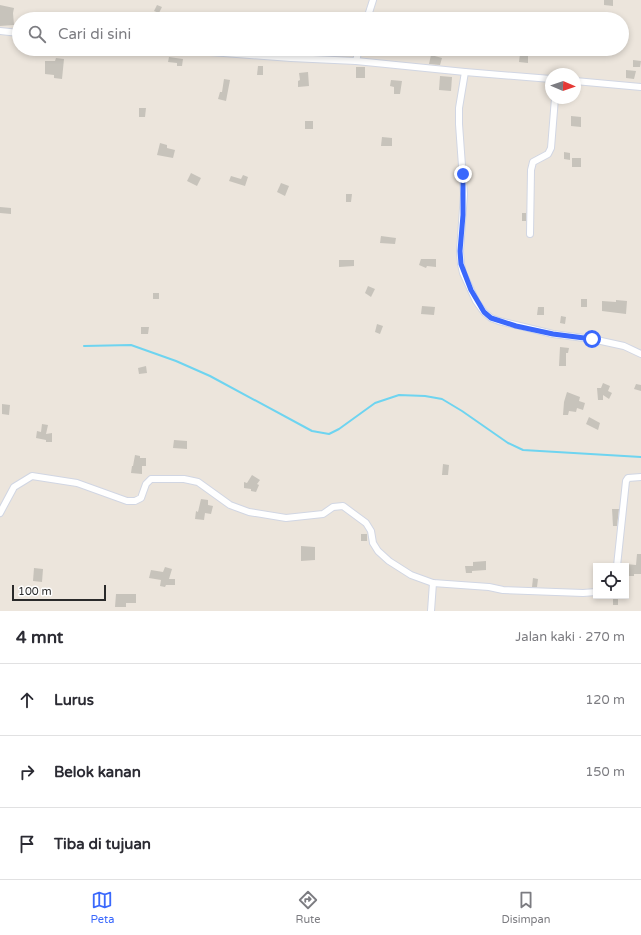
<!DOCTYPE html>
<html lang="id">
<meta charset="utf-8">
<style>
:root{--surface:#fff;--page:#f2f2f3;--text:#2b2b33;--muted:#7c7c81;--line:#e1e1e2;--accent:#3a68fc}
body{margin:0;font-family:"Varela Round",sans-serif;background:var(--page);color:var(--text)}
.controls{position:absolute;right:12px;bottom:12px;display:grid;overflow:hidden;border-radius:0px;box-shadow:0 2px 6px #0003}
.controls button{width:36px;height:36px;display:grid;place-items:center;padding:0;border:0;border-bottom:1px solid var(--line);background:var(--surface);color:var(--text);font:20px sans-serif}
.compass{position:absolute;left:545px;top:68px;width:36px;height:36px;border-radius:50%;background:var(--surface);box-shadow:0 2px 6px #0003;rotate:92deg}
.scale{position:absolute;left:12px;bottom:10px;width:94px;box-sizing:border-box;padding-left:4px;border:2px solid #2a2a2a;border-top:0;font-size:11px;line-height:14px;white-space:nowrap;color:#2a2a2a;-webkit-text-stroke:3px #fff;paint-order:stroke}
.stop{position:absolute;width:12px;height:12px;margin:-9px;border:3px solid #3a68fc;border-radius:50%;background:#fff}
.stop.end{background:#3a68fc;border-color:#fff;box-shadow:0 1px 4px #0008}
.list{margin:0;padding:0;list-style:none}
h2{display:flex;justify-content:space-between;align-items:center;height:52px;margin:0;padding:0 16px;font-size:17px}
h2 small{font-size:13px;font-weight:400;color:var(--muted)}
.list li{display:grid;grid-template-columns:26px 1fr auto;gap:12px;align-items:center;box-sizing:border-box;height:72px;padding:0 16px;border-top:1px solid var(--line)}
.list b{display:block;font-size:15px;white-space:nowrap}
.list em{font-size:13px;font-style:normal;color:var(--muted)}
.icon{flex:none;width:22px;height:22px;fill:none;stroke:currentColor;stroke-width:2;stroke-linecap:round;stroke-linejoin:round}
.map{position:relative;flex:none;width:641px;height:611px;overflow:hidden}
.search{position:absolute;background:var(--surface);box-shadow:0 2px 6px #0003;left:12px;right:12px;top:12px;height:44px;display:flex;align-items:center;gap:10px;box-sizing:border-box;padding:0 14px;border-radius:22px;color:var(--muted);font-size:15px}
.sheet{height:268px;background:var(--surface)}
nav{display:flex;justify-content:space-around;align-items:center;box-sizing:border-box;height:56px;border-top:1px solid var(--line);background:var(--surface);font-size:11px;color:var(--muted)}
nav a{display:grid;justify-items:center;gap:2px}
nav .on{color:var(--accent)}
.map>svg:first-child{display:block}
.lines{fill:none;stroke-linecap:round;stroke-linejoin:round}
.stream{stroke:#6ed4f0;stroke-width:2}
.building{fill:#c7c3bb}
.street-casing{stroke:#d1d6e3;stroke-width:8}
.street{stroke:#fff;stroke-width:6}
.route{stroke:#3a68fc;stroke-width:5}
</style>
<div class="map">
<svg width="641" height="611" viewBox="0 0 641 611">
<rect width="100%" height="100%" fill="#ece5dc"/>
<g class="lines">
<!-- stream -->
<path class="stream" d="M84,346L131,345L176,361L210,376L312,431L329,434L339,429L375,403L399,395L425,396L442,399L462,411L508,443L523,450L641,457"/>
</g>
<!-- building -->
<g class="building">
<path d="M604,0H613V6L604,5Z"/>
<path d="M0,5L14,8L13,13L14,25L0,26Z"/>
<path d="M157,5L162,7L159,13L154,11Z"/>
<path d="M520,54L528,55V63L519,62Z"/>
<path d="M431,55L442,58L440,65L429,64Z"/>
<path d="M169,57L183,59L182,66H177V63L168,62Z"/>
<path d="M56,58L64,59L62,79L54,78V75L45,74V61H55Z"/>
<path d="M633,60L641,61L640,67H633Z"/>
<path d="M258,66H263V75H257Z"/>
<rect x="356" y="67" width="9" height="11"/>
<path d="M626,70L636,71L634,79L626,78Z"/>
<path d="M308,72L309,86L298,87V81L300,80L299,73Z"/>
<path d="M440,76L452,77L451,91L439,90Z"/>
<path d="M224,79L230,80L226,101L218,99L220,92H222Z"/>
<path d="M391,80L402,81L400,94H394V87L390,86Z"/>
<path d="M139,108H146L145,117H139Z"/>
<path d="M571,116L581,117V127L571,126Z"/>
<rect x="305" y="121" width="8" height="8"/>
<path d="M382,137L392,138V146H381Z"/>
<path d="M160,143L167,145V148L175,150L173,158L157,155Z"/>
<path d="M564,152L570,153V160L564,159Z"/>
<rect x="572" y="158" width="9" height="9"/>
<path d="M191,173L201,178L197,186L187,181Z"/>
<path d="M243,175L248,177L245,186L229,181L231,176L241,179Z"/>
<path d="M281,183L289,186L285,196L277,192Z"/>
<path d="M346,194H352L351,202H346Z"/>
<path d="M0,207L11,208V214L0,213Z"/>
<rect x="522" y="213" width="4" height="8"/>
<path d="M381,236L396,238L395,244L380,243Z"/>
<path d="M421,259H436V267L427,266L426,268L419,265Z"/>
<path d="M339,260H354V266L339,267Z"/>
<path d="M368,286L375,289L371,297L365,293Z"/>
<rect x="153" y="293" width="6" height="6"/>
<rect x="581" y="299" width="6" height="8"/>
<path d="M616,300L627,301L626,314L602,311V301L616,302Z"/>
<path d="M422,306L435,307L434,315L421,314Z"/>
<path d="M538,307H544V315H537Z"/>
<path d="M561,316L566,317L565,324L560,323Z"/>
<path d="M377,324L383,326L380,334L375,332Z"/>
<path d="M141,327H149L148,334H141Z"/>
<path d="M560,347L569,348L568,353H566V366H559Z"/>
<path d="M146,366L147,373L139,374L138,368Z"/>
<path d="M603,383L610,386L608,391L612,393L609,399L603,395V400H598L597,388H601Z"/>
<path d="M636,384L641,385V391L634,389Z"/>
<path d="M567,392L580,397L579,401L585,403L583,410L577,408L576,412L569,411L568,415H563L564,402Z"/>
<path d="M2,404L10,405L9,415L2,414Z"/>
<path d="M589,417L600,423L598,430L586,424Z"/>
<path d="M42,424L48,425L46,434L52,433V442H46V440L36,438L37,431L41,432Z"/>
<path d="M174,440L187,441V449L173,448Z"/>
<path d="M135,455L140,456V458H146V466H142V474L131,473L132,466H133Z"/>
<path d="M443,464L449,465L448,475H442Z"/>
<path d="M252,475L260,480L257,484L259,485L256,492L251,491V489L244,488V482L247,483Z"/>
<path d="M201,499L208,500V505L213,506L211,514L205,513L204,520L195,519L196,511L198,512Z"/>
<path d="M612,509H619L617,526H613Z"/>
<rect x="361" y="534" width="6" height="7"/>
<path d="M301,546L315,547V560L301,561Z"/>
<path d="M637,554H641V574H634V576H626V564L636,565Z"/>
<path d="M486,561V570L472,571V573H466L465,566H473V562Z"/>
<path d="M165,567L172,569L169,579H175V585H166L165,587L160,586L161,580L149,578L151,570L163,572Z"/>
<path d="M34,568L43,569L42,582L33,581Z"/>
<path d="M533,578L538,579L537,587H532Z"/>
<path d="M116,594H136V603H126V607H115Z"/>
<rect x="613" y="597" width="5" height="8"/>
</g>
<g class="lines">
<!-- street casing -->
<g class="street-casing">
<g id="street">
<path d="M367,19L373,0"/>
<path d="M0,31L19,33"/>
<path d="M171,49L291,58L356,61L465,72L551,79"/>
<path d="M356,61L359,49"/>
<path d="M465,72L459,108V124L464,194L460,251L461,264L463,273L476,301L484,312L491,318L499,321L553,334L592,339L624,346L641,354"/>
<path d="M575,81L641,87"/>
<path d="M530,234L531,170L533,162L548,154L551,148L555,98"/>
<path d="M0,513L14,487L32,476L77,483L127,501H135L141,498L146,484L151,479H184L198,482L230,505L249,512L286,518L323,514L333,507L343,506L366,523L371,531L373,543L378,551L389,561L411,575L433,583L489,587L503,590L583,593L596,592"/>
<path d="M617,566L626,481L628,478L641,477"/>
<path d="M431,611L433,583"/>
</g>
</g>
<!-- street -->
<use href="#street" class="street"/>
</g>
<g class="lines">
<!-- route -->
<path class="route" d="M463,174V215L460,251L461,264L471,290L484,312L491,318L516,326L553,334L592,339"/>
</g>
</svg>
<div class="controls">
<button><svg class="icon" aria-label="locate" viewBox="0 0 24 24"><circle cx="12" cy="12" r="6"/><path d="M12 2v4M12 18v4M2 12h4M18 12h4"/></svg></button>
</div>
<svg class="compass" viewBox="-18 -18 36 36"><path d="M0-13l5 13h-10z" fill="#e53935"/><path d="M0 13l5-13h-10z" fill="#7c7c81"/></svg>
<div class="scale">100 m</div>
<div class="stop" style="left:592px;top:339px"></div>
<div class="stop end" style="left:463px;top:174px"></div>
<div class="search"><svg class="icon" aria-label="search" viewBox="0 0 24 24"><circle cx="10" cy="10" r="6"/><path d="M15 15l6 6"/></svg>Cari di sini</div>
</div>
<section class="sheet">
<h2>4 mnt<small>Jalan kaki · 270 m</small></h2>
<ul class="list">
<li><svg class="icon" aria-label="ahead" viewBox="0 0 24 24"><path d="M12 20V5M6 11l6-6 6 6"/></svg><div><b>Lurus</b></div><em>120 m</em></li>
<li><svg class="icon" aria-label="right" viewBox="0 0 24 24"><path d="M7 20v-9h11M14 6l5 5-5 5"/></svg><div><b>Belok kanan</b></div><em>150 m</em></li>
<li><svg class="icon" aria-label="arrive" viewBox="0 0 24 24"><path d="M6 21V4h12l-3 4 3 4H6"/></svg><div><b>Tiba di tujuan</b></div></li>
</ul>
</section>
<nav>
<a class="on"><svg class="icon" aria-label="map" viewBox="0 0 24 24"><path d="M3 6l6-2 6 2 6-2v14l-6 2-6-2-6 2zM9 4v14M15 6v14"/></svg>Peta</a>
<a><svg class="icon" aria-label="directions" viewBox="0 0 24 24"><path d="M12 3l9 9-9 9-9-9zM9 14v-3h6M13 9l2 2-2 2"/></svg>Rute</a>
<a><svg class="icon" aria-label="saved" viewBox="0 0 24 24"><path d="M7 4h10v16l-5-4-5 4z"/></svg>Disimpan</a>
</nav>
